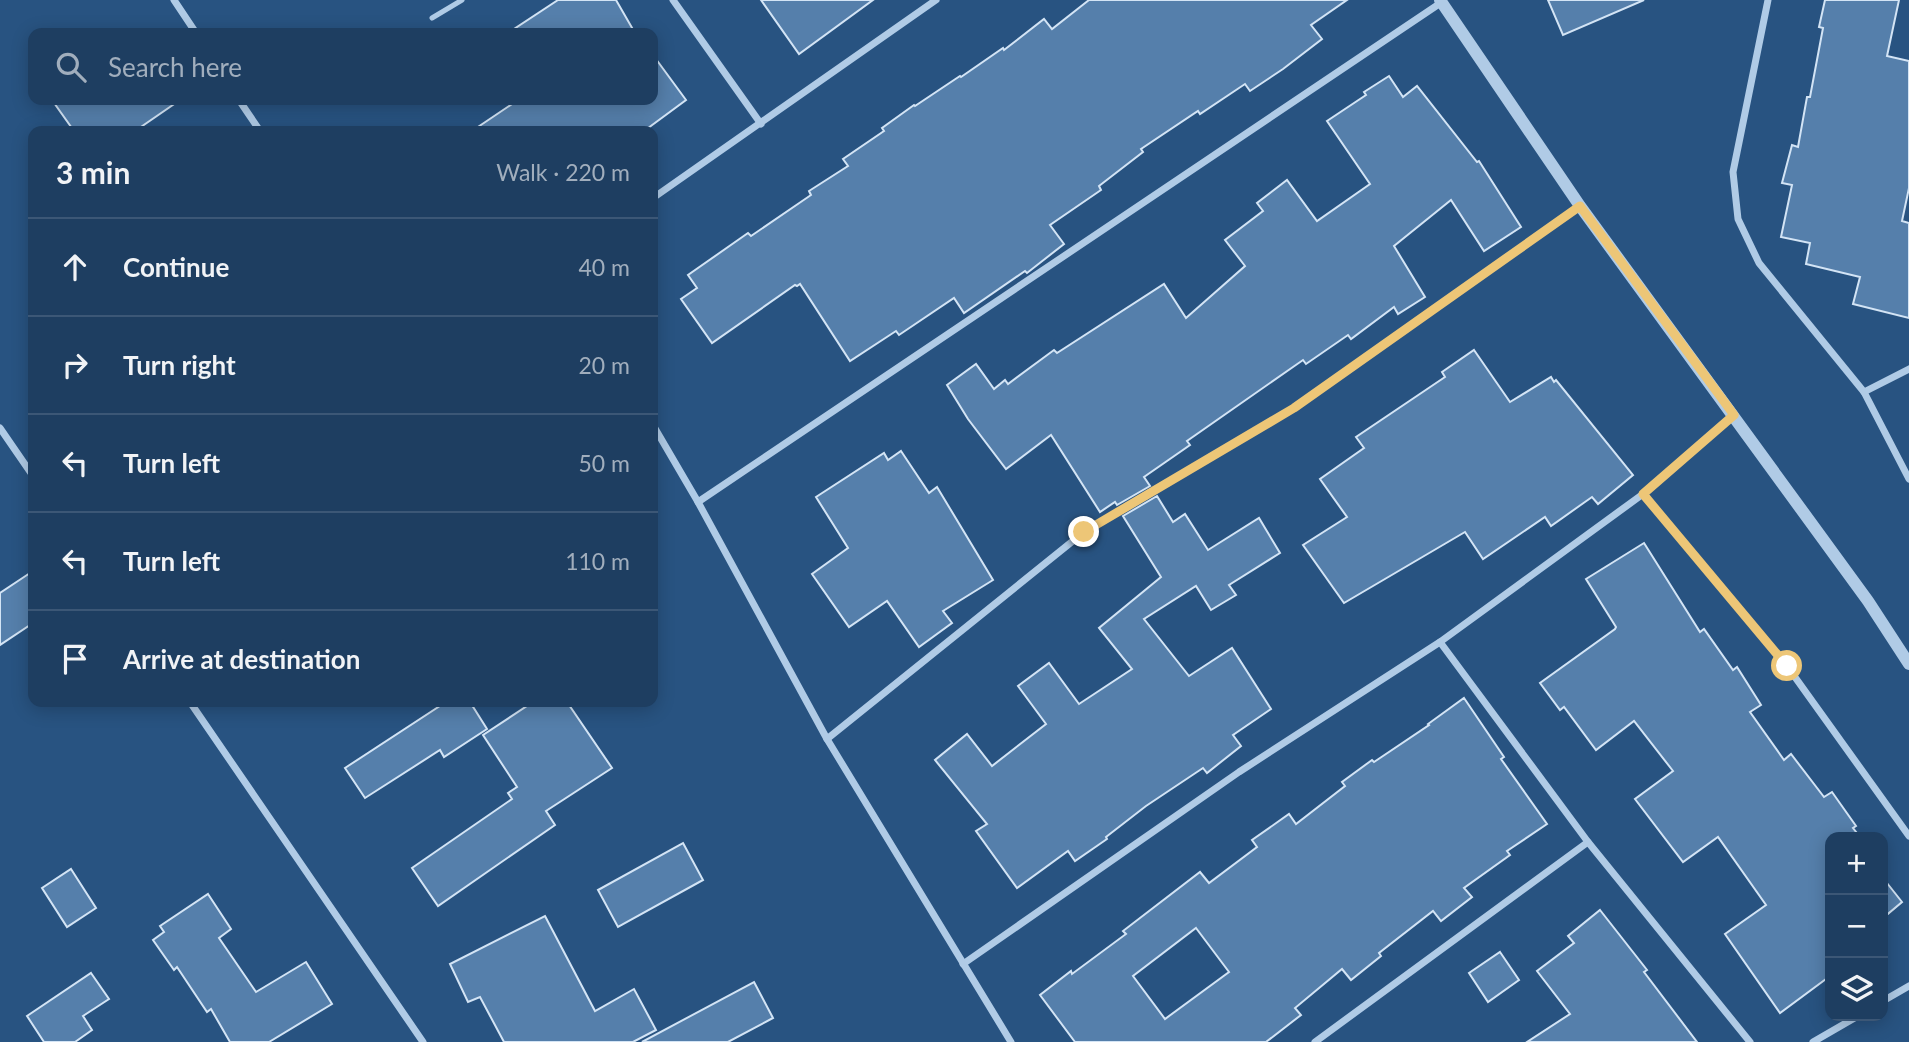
<!DOCTYPE html>
<meta charset="utf-8">
<style>
:root{--surface:#1e3e61;--page:#264567;--text:#f1f3f6;--muted:#a1aebd;--line:#3c5776}
body{margin:0;font-family:Lato,sans-serif;background:var(--page);color:var(--text)}
.controls{position:absolute;right:21px;bottom:21px;display:grid;overflow:hidden;border-radius:14px;box-shadow:0 4px 18px #0003}
.controls button{width:63px;height:63px;display:grid;place-items:center;padding:0;border:0;border-bottom:2px solid var(--line);background:var(--surface);color:var(--text);font:35px sans-serif}
.stop{position:absolute;width:21px;height:21px;margin:-16px;border:5px solid #edc677;border-radius:50%;background:#fff}
.stop.end{background:#edc677;border-color:#fff;box-shadow:0 2px 7px #0008}
.list{margin:0;padding:0;list-style:none}
h2{display:flex;justify-content:space-between;align-items:center;height:91px;margin:0;padding:0 28px;font-size:30px}
h2 small{font-size:23px;font-weight:400;color:var(--muted)}
.list li{display:grid;grid-template-columns:46px 1fr auto;gap:21px;align-items:center;box-sizing:border-box;height:98px;padding:0 28px;border-top:2px solid var(--line)}
.list b{display:block;font-size:26px;white-space:nowrap}
.list em{font-size:23px;font-style:normal;color:var(--muted)}
.icon{flex:none;width:38px;height:38px;fill:none;stroke:currentColor;stroke-width:2;stroke-linecap:round;stroke-linejoin:round}
.map{position:relative;flex:none;width:1909px;height:1042px;overflow:hidden}
.search{position:absolute;background:var(--surface);box-shadow:0 4px 18px #0003;left:28px;top:28px;width:630px;height:77px;display:flex;align-items:center;gap:18px;box-sizing:border-box;padding:0 24px;border-radius:14px;color:var(--muted);font-size:26px}
.panel{position:absolute;background:var(--surface);box-shadow:0 4px 18px #0003;left:28px;top:126px;width:630px;height:581px;border-radius:14px}
.map>svg:first-child{display:block}
.building{fill:#557fab;stroke:#d3e4f5;stroke-width:2;fill-rule:evenodd}
.lines{fill:none;stroke-linecap:round;stroke-linejoin:round}
.service{stroke:#b0cbe6;stroke-width:5}
.minor{stroke:#b0cbe6;stroke-width:7}
.tertiary{stroke:#b0cbe6;stroke-width:12}
.route{stroke:#edc677;stroke-width:9}
</style>
<div class="map">
<svg width="1909" height="1042" viewBox="0 0 1909 1042">
<rect width="100%" height="100%" fill="#285381"/>
<!-- building -->
<g class="building">
<path d="M558,0H616L635,33H508Z"/>
<path d="M761,0H873L799,54Z"/>
<path d="M1089,0H1347L1311,25L1322,39L1283,69L1250,91L1245,84L1200,114L1198,111L1141,149L1143,152L1099,186L1101,190L1050,225L1064,244L1027,273L1025,271L964,313L954,298L899,335L896,331L850,361L800,284L797,286L795,285L712,343L681,299L697,288L688,275L748,233L751,236L811,195L809,191L848,166L843,159L884,131L882,128L914,105L915,106L960,76L961,77L1003,48L1004,50L1044,19L1052,29Z"/>
<path d="M1548,0H1644L1563,35Z"/>
<path d="M1825,0H1899L1887,56L1909,61V188L1902,221L1909,223V318L1853,304L1860,277L1806,264L1810,243L1781,237L1792,185L1782,183L1792,145L1798,147L1807,97H1810L1823,28L1819,27Z"/>
<path d="M653,55L686,100L644,131H472L518,100H653Z"/>
<path d="M1389,76L1403,97L1417,86L1477,162L1479,161L1521,227L1484,251L1451,200L1394,246L1425,297L1398,314L1394,307L1351,339L1348,335L1306,364L1303,360L1187,441L1190,445L1144,477L1150,486L1117,505L1115,502L1100,512L1051,435L1006,469L968,419L947,385L976,364L994,389L1005,380L1008,384L1054,350L1057,353L1164,284L1186,318L1245,266L1225,240L1263,211L1257,203L1287,180L1317,221L1370,184L1327,121L1366,95L1364,92Z"/>
<path d="M52,100H180L135,131H74Z"/>
<path d="M1474,350L1510,402L1551,377L1554,382L1556,380L1633,475L1598,504L1592,497L1551,526L1545,517L1483,559L1465,532L1344,603L1303,545L1347,517L1320,479L1364,448L1356,437L1445,377L1442,372Z"/>
<path d="M901,451L929,493L937,487L993,580L943,611L952,623L919,647L887,601L849,627L812,574L848,548L816,497L884,453L888,460Z"/>
<path d="M1157,496L1173,522L1185,514L1208,550L1259,518L1280,553L1229,585L1236,595L1211,610L1196,586L1144,619L1189,676L1232,648L1271,709L1233,735L1241,746L1207,773L1203,768L1146,806L1106,837L1107,839L1075,861L1068,851L1017,888L976,831L987,824L935,760L967,734L992,766L1046,724L1018,686L1049,663L1079,704L1132,669L1099,628L1161,577L1123,516Z"/>
<path d="M1644,543L1700,632L1704,629L1733,670L1737,667L1761,705L1750,712L1784,760L1791,754L1824,797L1832,792L1856,826L1853,828L1860,837H1830V976L1780,1013L1725,934L1766,905L1718,837L1683,862L1635,799L1673,771L1634,721L1596,750L1564,707L1560,710L1540,683L1615,629L1616,627L1586,579Z"/>
<path d="M33,571V623L0,645V593Z"/>
<path d="M1464,698L1504,757L1501,759L1547,824L1507,851L1510,855L1464,888L1472,897L1441,921L1433,911L1379,953L1381,956L1351,980L1342,969L1295,1008L1301,1015L1266,1042H1075L1040,995L1071,971L1072,974L1126,934L1123,931L1200,872L1209,883L1257,847L1252,840L1289,814L1296,824L1345,786L1342,782L1372,760L1374,762L1429,725L1428,724ZM1196,928L1229,972L1165,1019L1133,976Z"/>
<path d="M446,702H470L487,729L444,757L440,750L365,798L345,768Z"/>
<path d="M533,702H567L612,768L546,811L555,825L438,906L412,868L512,799L508,793L517,787L483,735Z"/>
<path d="M683,843L703,880L618,927L598,890Z"/>
<path d="M71,869L96,908L67,927L42,888Z"/>
<path d="M1883,878L1902,902L1883,918Z"/>
<path d="M208,894L231,929L219,938L256,992L306,962L332,1004L269,1042H230L211,1009L207,1012L177,967L174,970L153,940L164,932L160,926Z"/>
<path d="M1600,910L1647,970L1644,972L1697,1042H1527L1570,1014L1537,971L1574,943L1568,936Z"/>
<path d="M545,916L595,1011L634,989L656,1030L633,1042H504L480,997L468,1002L450,964Z"/>
<path d="M1500,952L1519,980L1488,1002L1469,973Z"/>
<path d="M91,973L109,999L83,1016L92,1030L75,1042H44L27,1016Z"/>
<path d="M754,982L773,1018L728,1042H642Z"/>
</g>
<g class="lines">
<!-- service -->
<path class="service" d="M432,18L462,0"/>
<!-- minor -->
<g class="minor">
<path d="M174,0L196,33"/>
<path d="M673,0L761,124"/>
<path d="M1768,0L1733,172L1738,219L1759,263L1864,392L1909,369"/>
<path d="M239,100L260,131"/>
<path d="M653,198L936,0"/>
<path d="M1864,392L1909,479"/>
<path d="M653,425L698,502L827,739L1011,1042"/>
<path d="M0,428L33,476"/>
<path d="M1643,494L1787,666L1909,836"/>
<path d="M698,502L1442,2"/>
<path d="M1440,642L1588,842L1750,1042"/>
<path d="M190,702L423,1042"/>
<path d="M827,739L1084,532L1294,408L1580,206"/>
<path d="M963,964L1239,772L1440,642L1643,494L1734,415"/>
<path d="M1883,1001L1909,986"/>
<path d="M1315,1042L1588,842"/>
<path d="M1813,1042L1858,1016"/>
</g>
<!-- tertiary -->
<path class="tertiary" d="M1440,0L1580,206L1868,601L1909,664"/>
</g>
<g class="lines">
<!-- route -->
<path class="route" d="M1084,532L1294,408L1580,206L1734,415L1643,494L1787,666"/>
</g>
</svg>
<div class="controls">
<button>+</button>
<button>−</button>
<button><svg class="icon" aria-label="layers" viewBox="0 0 24 24"><path d="M12 4l9 5-9 5-9-5zM3 14l9 5 9-5"/></svg></button>
</div>
<div class="stop" style="left:1787px;top:666px"></div>
<div class="stop end" style="left:1084px;top:532px"></div>
<div class="search"><svg class="icon" aria-label="search" viewBox="0 0 24 24"><circle cx="10" cy="10" r="6"/><path d="M15 15l6 6"/></svg>Search here</div>
<section class="panel">
<h2>3 min<small>Walk · 220 m</small></h2>
<ul class="list">
<li><svg class="icon" aria-label="ahead" viewBox="0 0 24 24"><path d="M12 20V5M6 11l6-6 6 6"/></svg><div><b>Continue</b></div><em>40 m</em></li>
<li><svg class="icon" aria-label="right" viewBox="0 0 24 24"><path d="M7 20v-9h11M14 6l5 5-5 5"/></svg><div><b>Turn right</b></div><em>20 m</em></li>
<li><svg class="icon" aria-label="left" viewBox="0 0 24 24"><path d="M17 20v-9H6M10 6l-5 5 5 5"/></svg><div><b>Turn left</b></div><em>50 m</em></li>
<li><svg class="icon" aria-label="left" viewBox="0 0 24 24"><path d="M17 20v-9H6M10 6l-5 5 5 5"/></svg><div><b>Turn left</b></div><em>110 m</em></li>
<li><svg class="icon" aria-label="arrive" viewBox="0 0 24 24"><path d="M6 21V4h12l-3 4 3 4H6"/></svg><div><b>Arrive at destination</b></div></li>
</ul>
</section>
</div>
